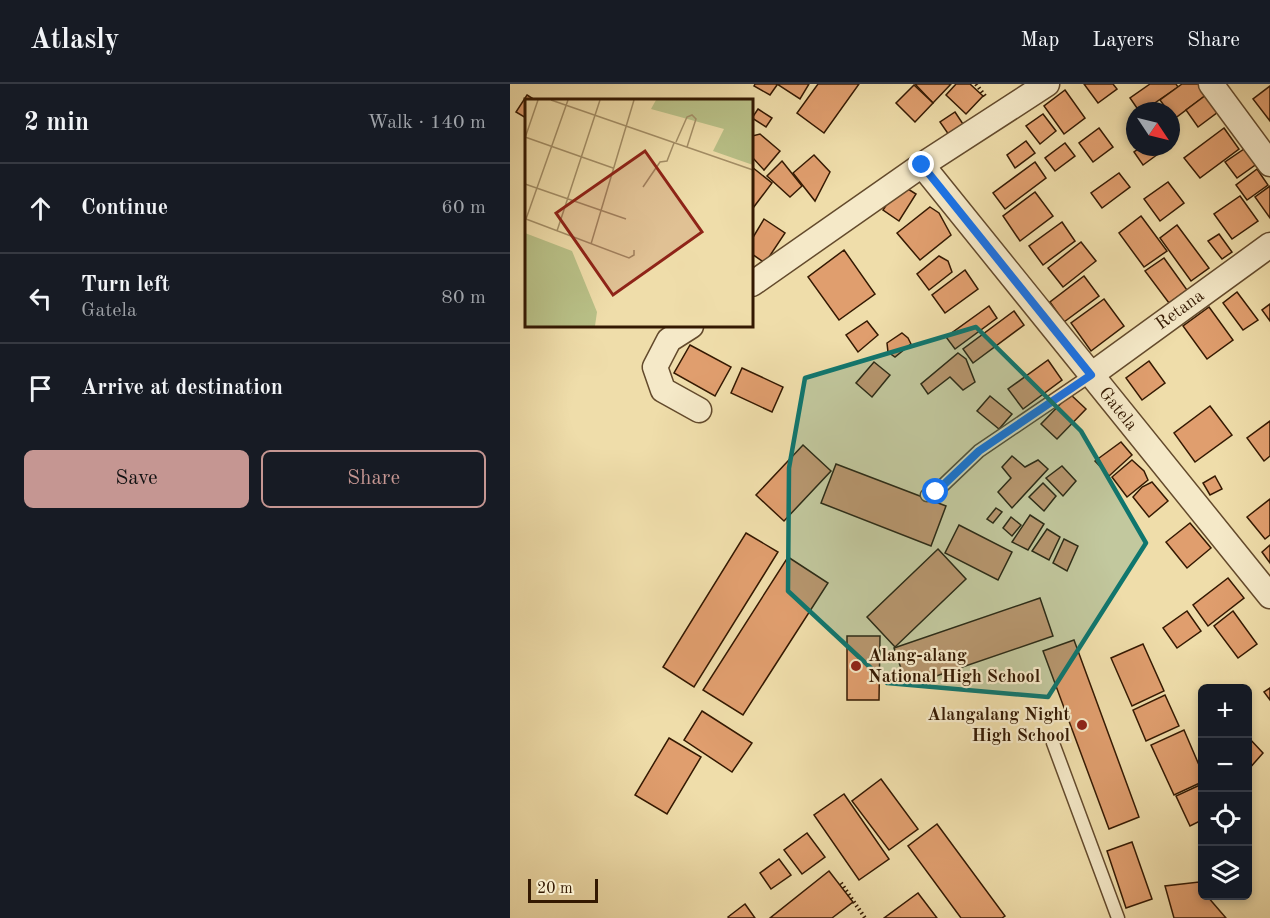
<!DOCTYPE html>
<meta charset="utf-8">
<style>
:root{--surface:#171b24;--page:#242831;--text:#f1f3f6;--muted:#9ea1a6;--line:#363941;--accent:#c59692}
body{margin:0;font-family:"Old Standard TT",serif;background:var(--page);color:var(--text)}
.controls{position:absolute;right:18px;bottom:18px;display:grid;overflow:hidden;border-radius:9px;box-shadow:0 3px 9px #0003}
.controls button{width:54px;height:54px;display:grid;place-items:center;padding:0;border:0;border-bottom:2px solid var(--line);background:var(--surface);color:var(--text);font:30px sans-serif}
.compass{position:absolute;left:616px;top:18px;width:54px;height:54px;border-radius:50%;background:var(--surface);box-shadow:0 3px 9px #0003;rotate:125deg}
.scale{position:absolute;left:18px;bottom:15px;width:70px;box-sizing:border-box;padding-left:6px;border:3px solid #341902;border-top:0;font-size:16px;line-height:21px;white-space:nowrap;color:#341902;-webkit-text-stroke:4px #f5e9c8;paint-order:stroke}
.stop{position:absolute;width:18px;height:18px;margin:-14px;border:4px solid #1a73e8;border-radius:50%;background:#fff}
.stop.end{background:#1a73e8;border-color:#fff;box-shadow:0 2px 6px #0008}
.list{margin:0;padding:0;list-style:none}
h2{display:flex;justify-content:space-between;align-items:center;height:78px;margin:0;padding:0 24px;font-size:26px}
h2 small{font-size:20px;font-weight:400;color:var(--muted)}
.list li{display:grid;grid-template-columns:39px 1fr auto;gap:18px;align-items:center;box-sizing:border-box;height:90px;padding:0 24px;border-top:2px solid var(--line)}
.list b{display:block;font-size:22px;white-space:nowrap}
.list p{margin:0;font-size:20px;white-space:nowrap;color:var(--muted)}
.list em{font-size:20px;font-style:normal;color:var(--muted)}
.actions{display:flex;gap:12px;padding:18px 24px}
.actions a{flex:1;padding:14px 0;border:2px solid var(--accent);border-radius:9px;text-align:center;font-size:21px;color:var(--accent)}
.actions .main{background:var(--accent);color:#111}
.icon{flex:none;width:33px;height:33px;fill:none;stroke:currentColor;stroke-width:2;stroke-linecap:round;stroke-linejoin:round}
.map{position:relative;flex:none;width:760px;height:834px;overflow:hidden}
header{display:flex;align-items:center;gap:36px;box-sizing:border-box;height:84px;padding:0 30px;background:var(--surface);border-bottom:2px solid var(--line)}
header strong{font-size:28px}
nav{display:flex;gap:33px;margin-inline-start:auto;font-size:21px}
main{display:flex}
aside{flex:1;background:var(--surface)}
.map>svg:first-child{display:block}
.building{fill:#e09e6e;stroke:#341902;stroke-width:1.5}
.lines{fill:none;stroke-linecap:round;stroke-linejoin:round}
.lane-casing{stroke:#634a2c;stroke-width:15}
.street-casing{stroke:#634a2c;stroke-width:27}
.path{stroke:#341902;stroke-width:4;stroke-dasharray:1.5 3;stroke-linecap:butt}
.lane{stroke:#f5e9c8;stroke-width:12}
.street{stroke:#f5e9c8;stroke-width:24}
.route{stroke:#1a73e8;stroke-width:8}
.marked{fill:#0f766e;fill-opacity:0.2;stroke:#0f766e;stroke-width:4.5;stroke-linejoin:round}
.poi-dot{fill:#8f2418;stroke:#f5e9c8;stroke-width:2}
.labels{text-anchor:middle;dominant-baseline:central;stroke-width:4.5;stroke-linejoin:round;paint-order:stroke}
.street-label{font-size:18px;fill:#341902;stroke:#f5e9c8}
.poi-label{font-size:18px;font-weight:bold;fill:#341902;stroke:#f5e9c8;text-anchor:start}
.inset-road{fill:none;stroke:#a48f67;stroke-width:1.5}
.view{fill:#8f2418;fill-opacity:0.15;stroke:#8f2418;stroke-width:3}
.inset-edge{fill:none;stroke:#341902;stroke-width:3}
</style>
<header>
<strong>Atlasly</strong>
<nav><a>Map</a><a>Layers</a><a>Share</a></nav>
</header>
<main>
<aside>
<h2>2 min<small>Walk · 140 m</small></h2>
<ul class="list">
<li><svg class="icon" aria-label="ahead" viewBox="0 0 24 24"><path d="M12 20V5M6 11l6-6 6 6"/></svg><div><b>Continue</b></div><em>60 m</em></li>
<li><svg class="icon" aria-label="left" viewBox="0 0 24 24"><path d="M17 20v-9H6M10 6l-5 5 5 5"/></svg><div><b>Turn left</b><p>Gatela</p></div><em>80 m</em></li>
<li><svg class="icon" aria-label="arrive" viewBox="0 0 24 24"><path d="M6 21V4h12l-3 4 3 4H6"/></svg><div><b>Arrive at destination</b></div></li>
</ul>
<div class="actions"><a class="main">Save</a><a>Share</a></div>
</aside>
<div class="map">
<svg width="760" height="834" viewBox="0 0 760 834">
<rect width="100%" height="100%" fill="#efddaa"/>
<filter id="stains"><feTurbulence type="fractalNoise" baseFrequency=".00333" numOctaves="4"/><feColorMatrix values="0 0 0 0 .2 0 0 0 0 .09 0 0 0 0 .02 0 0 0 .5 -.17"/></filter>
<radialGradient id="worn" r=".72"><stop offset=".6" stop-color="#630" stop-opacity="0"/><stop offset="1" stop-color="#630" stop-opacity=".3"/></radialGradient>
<!-- building -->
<g class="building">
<path d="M245,0H266L267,1L260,11L244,2Z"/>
<path d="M267,0H299L290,15Z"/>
<path d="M308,0H349L314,49L287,29Z"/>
<path d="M405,0H441L423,19Z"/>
<path d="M446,0H460L473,12L456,30L436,11Z"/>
<path d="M574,0H603L607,5L588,19Z"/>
<path d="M640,0H666L668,3L633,27H629L620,14Z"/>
<path d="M672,0H694L700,8L664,35L661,27H658L650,16Z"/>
<path d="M404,1L423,19L405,38L386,19Z"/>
<path d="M760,2V37L743,15Z"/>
<path d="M555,6L575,34L554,50L534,22Z"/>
<path d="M700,8L712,25L688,43L676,26Z"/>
<path d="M17,11L25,16H16V34L6,28Z"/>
<path d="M248,25L262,34L256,43L242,34Z"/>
<path d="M445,28L455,43L441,54L430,38Z"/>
<path d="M533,30L546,47L530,60L516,42Z"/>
<path d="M589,44L603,63L583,78L569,59Z"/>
<path d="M714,44L729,65L690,94L674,74Z"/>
<path d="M250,50L270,67L254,86L242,73V52Z"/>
<path d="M516,57L525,69L505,84L497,71Z"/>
<path d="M555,59L565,72L545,87L535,74Z"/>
<path d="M631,63H653L655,65L633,81L624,68Z"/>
<path d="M737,63L748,79L727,94L715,78Z"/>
<path d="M304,71L320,88L305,117L283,89Z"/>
<path d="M272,77L292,102L280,113L257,92Z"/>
<path d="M525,78L536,94L495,125L483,109Z"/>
<path d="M242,83L262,99L243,124L242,123Z"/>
<path d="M747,85L758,101L737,116L726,101Z"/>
<path d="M609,89L620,103L592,124L581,109Z"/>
<path d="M658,98L674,119L650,137L634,115Z"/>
<path d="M390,100L406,110L389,137L373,126Z"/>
<path d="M760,102V134L745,113Z"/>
<path d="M525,108L543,132L510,157L493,132Z"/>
<path d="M730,112L748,137L722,155L704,130Z"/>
<path d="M420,123L429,129L441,151L410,176L387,149Z"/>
<path d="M631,132L657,167L634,183L609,149Z"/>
<path d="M254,135L275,149L255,179L242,170V155Z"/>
<path d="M552,138L565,157L533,181L519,162Z"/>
<path d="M667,141L699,184L681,197L650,154Z"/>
<path d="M709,150L722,168L712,175L698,157Z"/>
<path d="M571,158L586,177L553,203L538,184Z"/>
<path d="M334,166L365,210L329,236L298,193Z"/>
<path d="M429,172L438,177L442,188L419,206L407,190Z"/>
<path d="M654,174L677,206L659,219L635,187Z"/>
<path d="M455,186L468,205L435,229L422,211Z"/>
<path d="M574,192L589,212L554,238L540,218Z"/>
<path d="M727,208L748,236L733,246L713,219Z"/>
<path d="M594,215L614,242L581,267L561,239Z"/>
<path d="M760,220V237L752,226Z"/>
<path d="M479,222L487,234L445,265L436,253Z"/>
<path d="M699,223L723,256L697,275L673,242Z"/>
<path d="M504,227L514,241L463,279L453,265Z"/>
<path d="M357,237L368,251L348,268L336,251Z"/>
<path d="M392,249L398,254L401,260L385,273L378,268L377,259Z"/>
<path d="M180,261L221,283L205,312L164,289Z"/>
<path d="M448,269L456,275L465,298L453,306L440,293L418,310L411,300Z"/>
<path d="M538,276L552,296L513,325L498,305Z"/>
<path d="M639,277L655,299L632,316L616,294Z"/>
<path d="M364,278L380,291L362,313L346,299Z"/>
<path d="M232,284L273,303L262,328L221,309Z"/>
<path d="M560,310L576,325L547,355L531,340Z"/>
<path d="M480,312L502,330L489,345L467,327Z"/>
<path d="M700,322L722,351L685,378L664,349Z"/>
<path d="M760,337V372L754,377L737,354Z"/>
<path d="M611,358L622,371L599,392L585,377Z"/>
<path d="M293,361L321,387L274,437L246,411Z"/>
<path d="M502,372L515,383L528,376L538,385L502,424L488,408L501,394L492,383Z"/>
<path d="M622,376L634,387L638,396L617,413L602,393Z"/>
<path d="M326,380L436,422L421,462L311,419Z"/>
<path d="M552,382L566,397L553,412L536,394Z"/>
<path d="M705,392L712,405L700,411L693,399Z"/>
<path d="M642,398L658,417L639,433L623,413L632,403Z"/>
<path d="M533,399L546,412L534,427L519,413Z"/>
<path d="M760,415V451L755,455L737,433Z"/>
<path d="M486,424L492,428L483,439L477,435Z"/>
<path d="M520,431L534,440L518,466L502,458Z"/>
<path d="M501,433L511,441L502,452L493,444Z"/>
<path d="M680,439L701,464L677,484L656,458Z"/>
<path d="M449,441L502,468L488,496L435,469Z"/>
<path d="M537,445L550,453L539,476L522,467Z"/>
<path d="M236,449L268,468L184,603L153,583Z"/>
<path d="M554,455L568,462L557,487L543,479Z"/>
<path d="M760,461V479L752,468Z"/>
<path d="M428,465L456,495L385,563L357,533Z"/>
<path d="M278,473L318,499L233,631L193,606Z"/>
<path d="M718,494L734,514L698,542L683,521Z"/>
<path d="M530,514L543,552L397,602L384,564Z"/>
<path d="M677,527L691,547L667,564L653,544Z"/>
<path d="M723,527L747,560L728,574L704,542Z"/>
<path d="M337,552H370L369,616H337Z"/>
<path d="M564,556L629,733L599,745L533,567Z"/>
<path d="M633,560L654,607L622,622L601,574Z"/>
<path d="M760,604V616L754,608Z"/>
<path d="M655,611L669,642L636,657L623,626Z"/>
<path d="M192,627L242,659L222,688L174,656Z"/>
<path d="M674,646L692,688V698L664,711L641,661Z"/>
<path d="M738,653L753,669L738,686Z"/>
<path d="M159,654L191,673L157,730L125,711Z"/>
<path d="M371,695L408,745L379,766L342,717Z"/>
<path d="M692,700V736L680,742L666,712Z"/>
<path d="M334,710L379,775L349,796L304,731Z"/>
<path d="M427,740L495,832L492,834H451L398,762Z"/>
<path d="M297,749L315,773L292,790L274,766Z"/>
<path d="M622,758L642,815L616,824L597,767Z"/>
<path d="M269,775L281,791L261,805L250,789Z"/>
<path d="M319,787L343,818L322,834H260Z"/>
<path d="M689,798L692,805V812H697L716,834H664L655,802Z"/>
<path d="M408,809L427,834H374Z"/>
<path d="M235,820L245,834H219L218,833Z"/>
</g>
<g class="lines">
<!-- lane casing -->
<g class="lane-casing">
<g id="lane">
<path d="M417,411L426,408L469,367L581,291"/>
<path d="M543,659L608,834"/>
</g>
</g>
<!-- street casing -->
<g class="street-casing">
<g id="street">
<path d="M701,0L760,80"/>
<path d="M412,81L760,512"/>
<path d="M242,200L412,81L537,0"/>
<path d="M181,242L159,256L145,283L153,306L189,326"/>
<path d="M581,291L760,161"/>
</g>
</g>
<!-- path -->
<g class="path">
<path d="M466,0L475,12"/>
<path d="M331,799L355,834"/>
</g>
<!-- lane -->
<use href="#lane" class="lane"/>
<!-- street -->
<use href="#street" class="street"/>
</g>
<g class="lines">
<!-- route -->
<path class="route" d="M412,81L581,291L469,367L426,408"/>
</g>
<!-- marked area -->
<path class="marked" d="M466,243L571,347L636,459L538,613L377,599L278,507L279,384L295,294Z"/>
<!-- markers -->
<g class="poi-dot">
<circle cx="346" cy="582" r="6"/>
<circle cx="572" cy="641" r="6"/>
</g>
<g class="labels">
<!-- street labels -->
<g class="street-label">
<text transform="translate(670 226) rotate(-36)">Retana</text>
<text transform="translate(608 325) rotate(51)">Gatela</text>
</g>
<!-- poi labels -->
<g class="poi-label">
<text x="358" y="572">Alang-alang<tspan x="358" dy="21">National High School</tspan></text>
<text x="560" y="631" text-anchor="end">Alangalang Night<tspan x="560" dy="21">High School</tspan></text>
</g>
</g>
<!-- overview -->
<g transform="translate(15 15)">
<rect width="228" height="228" fill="#efddaa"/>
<path d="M131,1H228V66L188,52L199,30L126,10ZM0,134L47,152L72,213L70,227H0Z" fill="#b9c188"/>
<path class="inset-road" d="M26,1L228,71M0,38L88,69M0,39L13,1M151,43L162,18L167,16L171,20L162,48M0,85L101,120M118,88L135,63L142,62L149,44M1,120L43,1M1,120L104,159L109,156V151M32,132L75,1M66,145L109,1"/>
<path class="view" d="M120,52L177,133L88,196L31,114Z"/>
<rect width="228" height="228" class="inset-edge"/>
</g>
<rect width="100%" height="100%" filter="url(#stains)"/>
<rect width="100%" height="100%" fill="url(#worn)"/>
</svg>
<div class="controls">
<button>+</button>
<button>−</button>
<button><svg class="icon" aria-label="locate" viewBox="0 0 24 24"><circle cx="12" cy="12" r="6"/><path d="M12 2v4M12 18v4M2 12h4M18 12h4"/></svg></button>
<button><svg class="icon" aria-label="layers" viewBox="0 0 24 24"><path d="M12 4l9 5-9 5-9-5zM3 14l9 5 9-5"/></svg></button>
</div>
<svg class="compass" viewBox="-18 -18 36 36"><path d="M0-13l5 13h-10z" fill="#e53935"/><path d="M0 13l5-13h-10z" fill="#9ea1a6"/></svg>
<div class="scale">20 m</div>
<div class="stop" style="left:426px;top:408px"></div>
<div class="stop end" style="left:412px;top:81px"></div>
</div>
</main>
